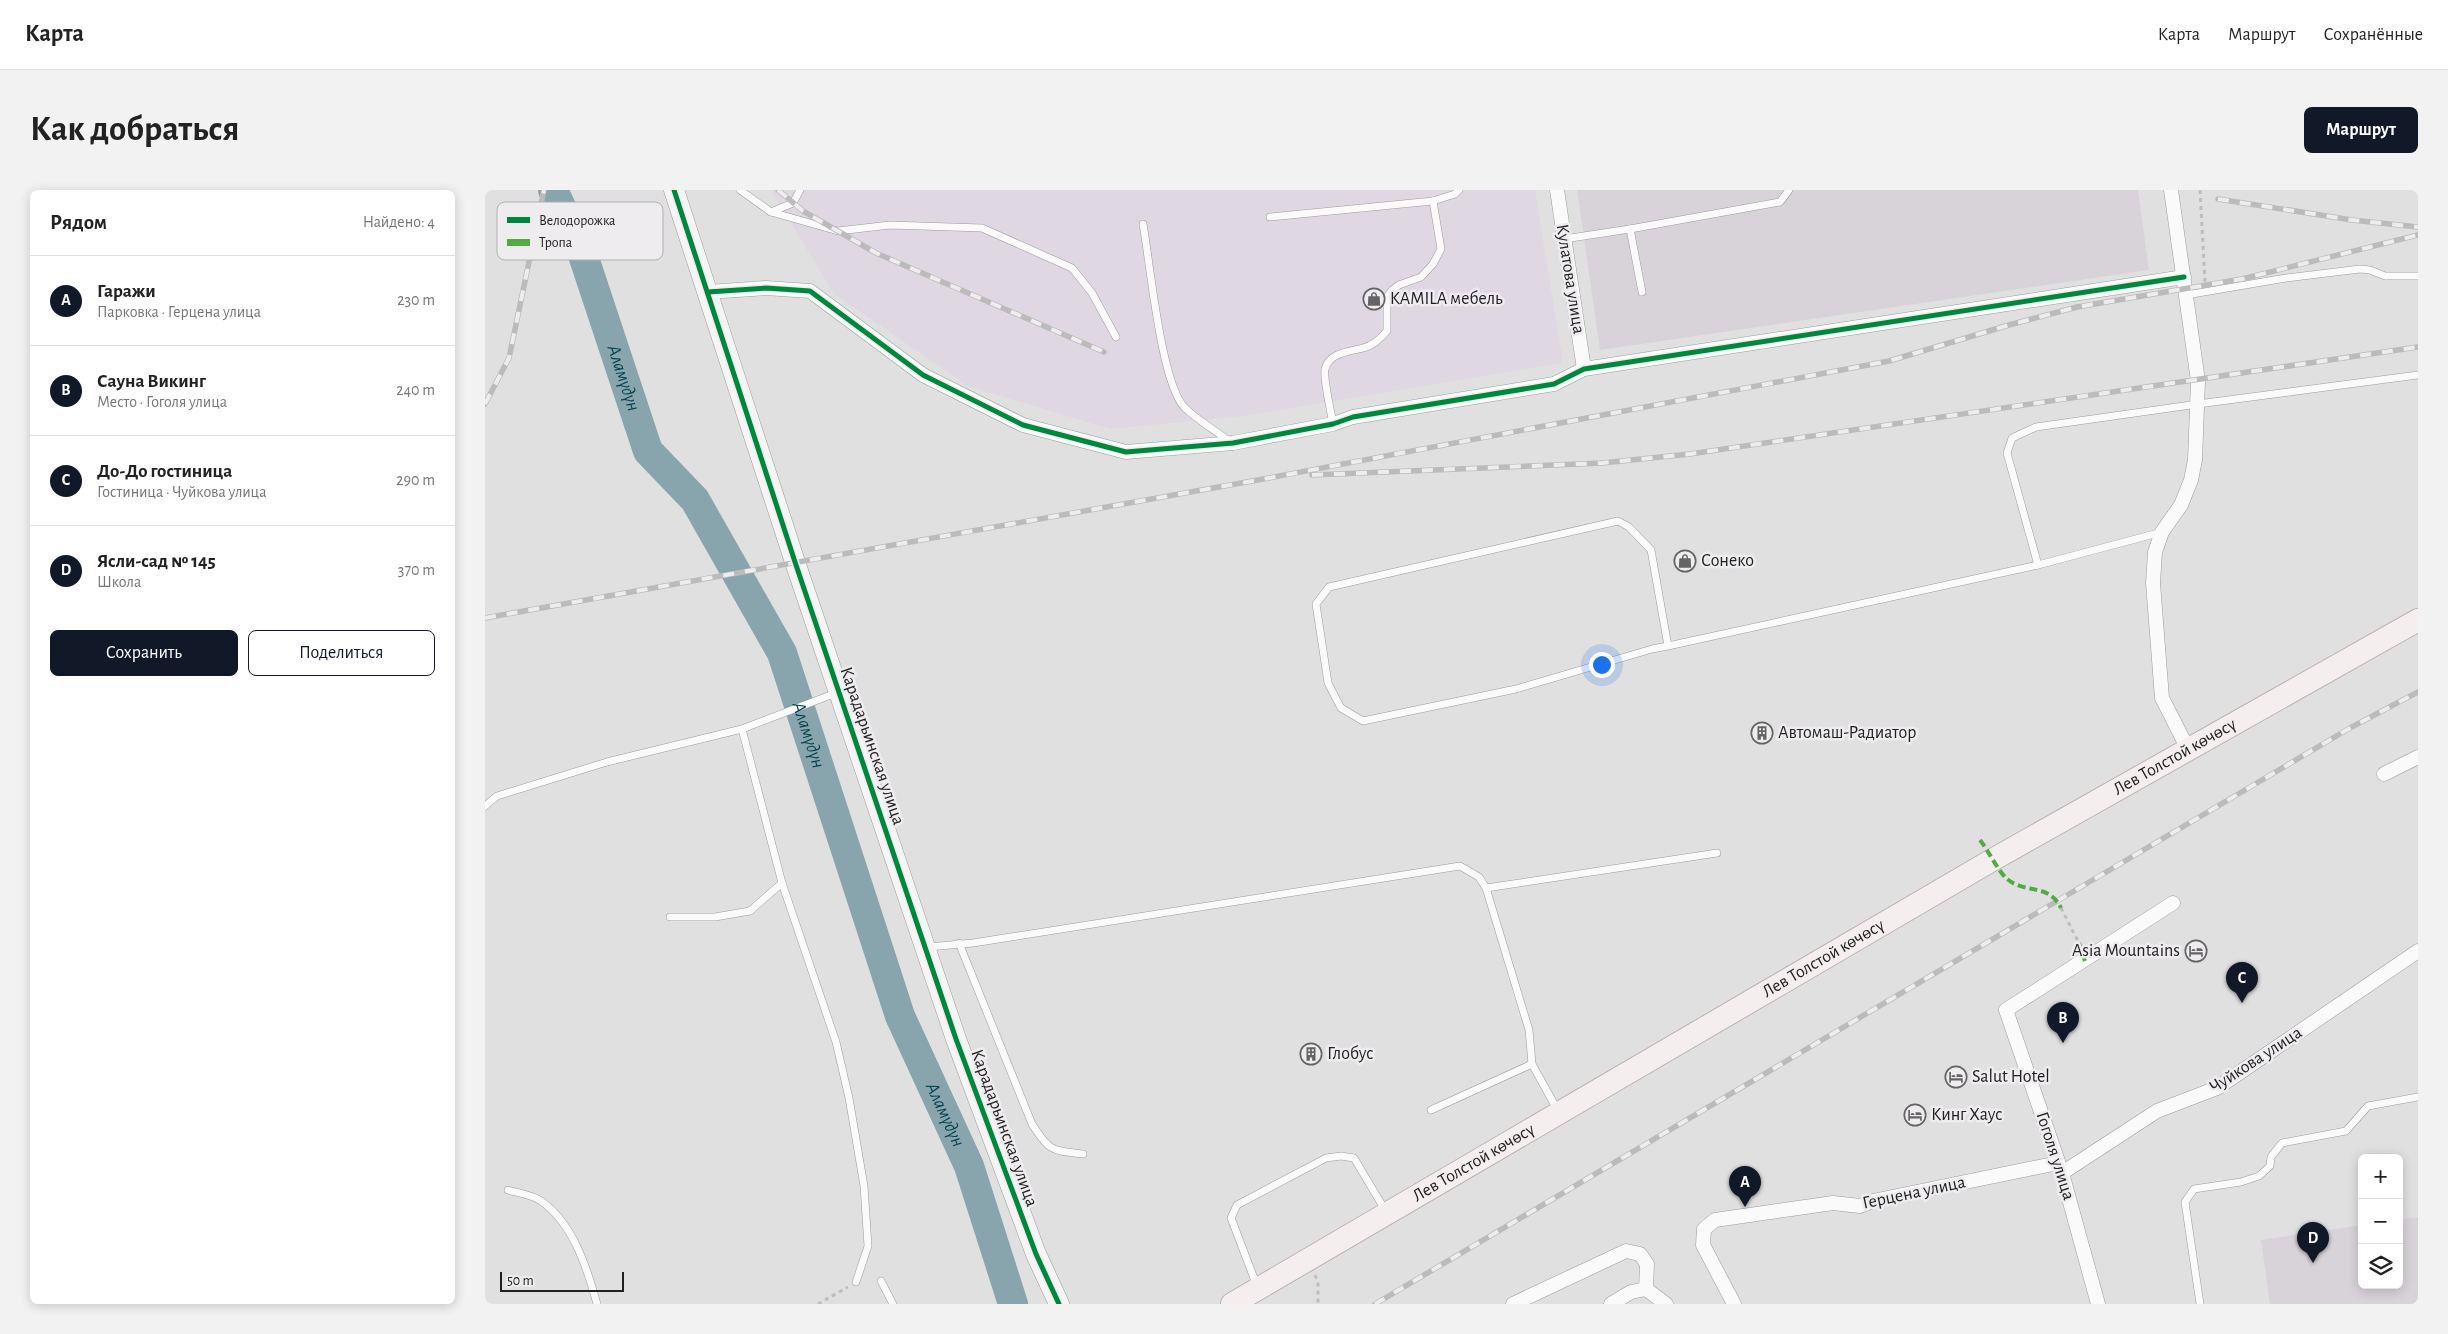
<!DOCTYPE html>
<html lang="ru">
<meta charset="utf-8">
<style>
:root{--surface:#fff;--page:#f2f2f2;--text:#222;--muted:#767676;--line:#e0e0e0;--accent:#111827}
body{margin:0;font-family:"Alegreya Sans",sans-serif;background:var(--page);color:var(--text)}
.controls{position:absolute;right:15px;bottom:15px;display:grid;overflow:hidden;border-radius:8px;box-shadow:0 2px 12px #0003}
.controls button{width:45px;height:45px;display:grid;place-items:center;padding:0;border:0;border-bottom:1px solid var(--line);background:var(--surface);color:var(--text);font:25px sans-serif}
.scale{position:absolute;left:15px;bottom:12px;width:124px;box-sizing:border-box;padding-left:5px;border:2px solid #222122;border-top:0;font-size:14px;line-height:18px;white-space:nowrap;color:#222122;-webkit-text-stroke:4px #eeecef;paint-order:stroke}
.you{position:absolute;left:1116px;top:474px;width:18px;height:18px;margin:-12px;border:4px solid #fff;border-radius:50%;background:#1a73e8;box-shadow:0 0 0 8px #1a73e833}
.badge{display:grid;place-items:center;width:32px;height:32px;border-radius:50%;background:var(--accent);color:#fff;font-size:16px;font-weight:700}
.pin{position:absolute;translate:-50% -41px;filter:drop-shadow(0 1px 2px #0008)}
.pin::after{content:'';position:absolute;top:26px;width:18px;height:15px;background:inherit;clip-path:polygon(0 0,100% 0,50% 100%)}
.list{margin:0;padding:0;list-style:none}
h2{display:flex;justify-content:space-between;align-items:center;height:65px;margin:0;padding:0 20px;font-size:21px}
h2 small{font-size:16px;font-weight:400;color:var(--muted)}
.list li{display:grid;grid-template-columns:32px 1fr auto;gap:15px;align-items:center;box-sizing:border-box;height:90px;padding:0 20px;border-top:1px solid var(--line)}
.list b{display:block;font-size:19px;white-space:nowrap}
.list p{margin:0;font-size:16px;white-space:nowrap;color:var(--muted)}
.list em{font-size:16px;font-style:normal;color:var(--muted)}
.actions{display:flex;gap:10px;padding:15px 20px}
.actions a{flex:1;padding:11px 0;border:1px solid var(--accent);border-radius:8px;text-align:center;font-size:18px;color:var(--accent)}
.actions .main{background:var(--accent);color:#fff}
.icon{flex:none;width:28px;height:28px;fill:none;stroke:currentColor;stroke-width:2;stroke-linecap:round;stroke-linejoin:round}
.map{position:relative;flex:none;width:1933px;height:1114px;overflow:hidden;border-radius:8px}
header{display:flex;align-items:center;gap:30px;box-sizing:border-box;height:70px;padding:0 25px;background:var(--surface);border-bottom:1px solid var(--line)}
header strong{font-size:24px}
nav{display:flex;gap:28px;margin-inline-start:auto;font-size:18px}
.intro{display:flex;align-items:center;justify-content:space-between;box-sizing:border-box;height:120px;padding:0 30px}
h1{margin:0;font-size:35px}
.button{padding:12px 22px;border-radius:8px;background:var(--accent);color:#fff;font-size:18px;font-weight:700}
main{display:flex;gap:30px;padding:0 30px}
aside{flex:1;background:var(--surface);border-radius:8px;box-shadow:0 2px 12px #0003}
.map>svg:first-child{display:block}
.built{fill:#d8d3d9}
.industrial{fill:#dfd7e2}
.lines{fill:none;stroke-linecap:round;stroke-linejoin:round}
.river{stroke:#88a4ac;stroke-width:30}
.lane-casing{stroke:#9c9b9c;stroke-width:8}
.street-casing{stroke:#9c9b9c;stroke-width:15}
.secondary-casing{stroke:#9c9b9c;stroke-width:21}
.primary-casing{stroke:#bcb0b3;stroke-width:24}
.path{stroke:#bebebe;stroke-width:3;stroke-dasharray:4 4;stroke-linecap:butt}
.lane{stroke:#fafafa;stroke-width:7}
.street{stroke:#fafafa;stroke-width:14}
.secondary{stroke:#f7f4f5;stroke-width:20}
.primary{stroke:#f5eeef;stroke-width:22}
.rail-casing{stroke:#bcbbbc;stroke-width:5.5}
.rail{stroke:#eeecef;stroke-width:4;stroke-dasharray:11;stroke-linecap:butt}
.quiet{stroke:#53aa43;stroke-width:4;stroke-dasharray:8 4;stroke-linecap:butt}
.cycleway-casing{stroke:#eeecef;stroke-width:8}
.cycleway{stroke:#00873e;stroke-width:5}
.labels{text-anchor:middle;dominant-baseline:central;stroke-width:5;stroke-linejoin:round;paint-order:stroke}
.street-label{font-size:18px;fill:#222122;stroke:#eeecef}
.poi-label{font-size:18px;fill:#222122;stroke:#eeecef;text-anchor:start}
.water-label{font-size:19px;font-style:italic;fill:#024250;stroke:#eeecef}
.key{fill:#eeecef;stroke:#b1afb2;stroke-width:1}
.key-label{font-size:14px;fill:#222122}
</style>
<header>
<strong>Карта</strong>
<nav><a>Карта</a><a>Маршрут</a><a>Сохранённые</a></nav>
</header>
<div class="intro"><h1>Как добраться</h1><a class="button">Маршрут</a></div>
<main>
<aside>
<h2>Рядом<small>Найдено: 4</small></h2>
<ul class="list">
<li><span class="badge">A</span><div><b>Гаражи</b><p>Парковка · Герцена улица</p></div><em>230 m</em></li>
<li><span class="badge">B</span><div><b>Сауна Викинг</b><p>Место · Гоголя улица</p></div><em>240 m</em></li>
<li><span class="badge">C</span><div><b>До-До гостиница</b><p>Гостиница · Чуйкова улица</p></div><em>290 m</em></li>
<li><span class="badge">D</span><div><b>Ясли-сад № 145</b><p>Школа</p></div><em>370 m</em></li>
</ul>
<div class="actions"><a class="main">Сохранить</a><a>Поделиться</a></div>
</aside>
<div class="map">
<svg width="1933" height="1114" viewBox="0 0 1933 1114">
<rect width="100%" height="100%" fill="#e1e0e1"/>
<!-- built -->
<g class="built">
<path d="M1092,0H1653L1664,80L1115,160Z"/>
<path d="M1933,1027V1114H1785L1776,1050L1877,1035V1095H1914V1030Z"/>
</g>
<!-- industrial -->
<path class="industrial" d="M286,0H1050L1078,173L758,226L625,239L483,196L349,104Z"/>
<g class="lines">
<!-- river -->
<path class="river" id="s1" d="M68,0L96,59L163,261L210,310L297,463L415,826L484,976L528,1114"/>
<!-- lane casing -->
<g class="lane-casing">
<g id="lane">
<path d="M255,0L286,22L353,41L405,35L497,38L587,78L607,103L631,147"/>
<path d="M286,22L308,13L315,0"/>
<path d="M785,27L948,11L970,4L974,0"/>
<path d="M658,34C665,73 676,192 699,217C712,230 730,240 745,252"/>
<path d="M1145,39L1295,12L1304,0"/>
<path d="M1079,49L1145,39L1157,102"/>
<path d="M1701,105L1801,88L1875,79L1885,80L1900,86H1933"/>
<path d="M848,234C846,222 838,188 840,179C845,160 870,162 884,156C892,152 896,148 902,141V107L907,100L914,95L936,87L948,74L956,59L948,11"/>
<path d="M1553,375L1522,263L1527,248L1551,237L1713,214L1933,185"/>
<path d="M1183,456L1166,360L1144,337L1133,331L844,397L831,414L843,493L856,518L878,531L1031,499L1167,459L1183,456L1553,375L1677,342"/>
<path d="M351,503L257,539L297,693L351,852L364,908L379,996L383,1056L371,1092"/>
<path d="M0,616L12,606L122,572L257,539"/>
<path d="M1001,698L1232,663"/>
<path d="M185,727H230L265,721L297,693"/>
<path d="M474,753L547,934C565,962 566,960 598,964"/>
<path d="M443,757L488,753L975,676L994,687L1001,698L1044,840L1047,874L1073,921"/>
<path d="M946,920L1047,874"/>
<path d="M23,1000C33,1003 48,1005 56,1011C88,1033 102,1078 112,1114"/>
<path d="M396,1091L408,1114"/>
<path d="M772,1096L746,1028L752,1015L841,968L856,966L869,968L900,1020"/>
<path d="M1715,1114L1700,1012L1709,999L1756,992L1774,986L1785,976L1786,967L1797,953L1861,941L1883,916L1933,907"/>
</g>
</g>
<!-- street casing -->
<g class="street-casing">
<g id="street">
<path d="M1072,0L1099,179"/>
<path d="M1686,0L1713,191L1710,270L1706,290L1696,315L1677,342L1670,362L1668,393L1677,508L1703,559"/>
<path d="M223,102L281,98L325,101L438,185L538,235L641,262L748,253L848,234L868,227L1069,194L1099,179L1699,87"/>
<path d="M1899,584L1933,567"/>
<path d="M1577,983L1672,921L1732,898L1933,761"/>
<path d="M1028,1114L1141,1061L1155,1064L1162,1074L1161,1099"/>
<path d="M1126,1114L1146,1102L1161,1099L1181,1114"/>
<path d="M1249,1114L1218,1055L1219,1039L1230,1030L1348,1013L1375,1016L1388,1011L1573,973"/>
<path d="M1613,1114L1577,983L1521,820L1688,713"/>
</g>
</g>
<!-- secondary casing -->
<g class="secondary-casing">
<path id="secondary" d="M189,0L310,372L471,849L551,1064L574,1114"/>
</g>
<!-- primary casing -->
<g class="primary-casing">
<g id="primary">
<path id="s2" d="M747,1114L1509,669L1933,430"/>
</g>
</g>
<!-- path -->
<g class="path">
<path d="M1715,0L1720,92"/>
<path d="M1576,718L1594,753"/>
<path d="M830,1085L833,1092V1114"/>
<path d="M333,1114L363,1097"/>
</g>
<!-- lane -->
<use href="#lane" class="lane"/>
<!-- street -->
<use href="#street" class="street"/>
<!-- secondary -->
<use href="#secondary" class="secondary"/>
<!-- primary -->
<use href="#primary" class="primary"/>
<!-- rail casing -->
<g class="rail-casing">
<g id="rail">
<path d="M293,0L318,21L391,63L619,162"/>
<path d="M1733,9L1867,30L1933,37"/>
<path d="M0,214L24,168L59,0"/>
<path d="M827,285L1117,273L1205,264L1933,157"/>
<path d="M0,428L784,288L1404,171L1524,135L1592,117L1757,89L1933,45"/>
<path d="M890,1114L1865,538L1933,502"/>
</g>
</g>
<!-- rail -->
<use href="#rail" class="rail"/>
<!-- quiet -->
<g class="quiet">
<path d="M1495,650C1503,660 1513,681 1522,689C1540,704 1564,693 1576,718"/>
<path d="M1594,753L1600,771"/>
</g>
<!-- cycleway casing -->
<g class="cycleway-casing">
<g id="cycleway">
<path d="M189,0L310,372L471,849L551,1064L574,1114"/>
<path d="M223,102L281,98L325,101L438,185L538,235L641,262L748,253L848,234L868,227L1069,194L1099,179L1699,87"/>
</g>
</g>
<!-- cycleway -->
<use href="#cycleway" class="cycleway"/>
</g>
<!-- icons -->
<defs>
<g id="shop-ring" transform="scale(1.125)"><circle r="9.5" fill="#eeecef" stroke="#656465" stroke-width="1.5"/><path d="M-5-2.5h2.3a2.7 3.5 0 0 1 5.4 0H5L5.5 6h-11ZM-1.5-2.5h3a1.5 2.3 0 0 0-3 0Z" fill="#656465"/></g>
<g id="building-ring" transform="scale(1.125)"><circle r="9.5" fill="#eeecef" stroke="#656465" stroke-width="1.5"/><path d="M-4-6H4V6H1V3H-1V6H-4ZM-2.5-4.3h1.7v1.8h-1.7ZM.8-4.3h1.7v1.8H.8ZM-2.5-1h1.7V.8h-1.7ZM.8-1h1.7V.8H.8Z" fill="#656465"/></g>
<g id="hotel-ring" transform="scale(1.125)"><circle r="9.5" fill="#eeecef" stroke="#656465" stroke-width="1.5"/><path d="M-6-4.5h1.5V1H6V5H4.5V3h-9V5H-6ZM-4 0a1.8 1.8 0 1 1 3.6 0ZM.5 0V-2.5h3Q6-2.5 6 0Z" fill="#656465"/></g>
</defs>
<g fill-rule="evenodd">
<use href="#shop-ring" x="889" y="109"/>
<use href="#shop-ring" x="1200" y="371"/>
<use href="#building-ring" x="1277" y="543"/>
<use href="#hotel-ring" x="1711" y="761"/>
<use href="#building-ring" x="826" y="864"/>
<use href="#hotel-ring" x="1471" y="887"/>
<use href="#hotel-ring" x="1430" y="925"/>
</g>
<g class="labels">
<!-- street labels -->
<g class="street-label">
<text transform="translate(1085 89) rotate(81)">Кулатова улица</text>
<text transform="translate(387 556) rotate(71)">Карадарьинская улица</text>
<text stroke="none"><textPath href="#s2" startOffset="1090">Лев Толстой көчөсү</textPath></text>
<text stroke="none"><textPath href="#s2" startOffset="685">Лев Толстой көчөсү</textPath></text>
<text transform="translate(1771 870) rotate(-33)">Чуйкова улица</text>
<text transform="translate(519 938) rotate(70)">Карадарьинская улица</text>
<text transform="translate(1570 966) rotate(72)">Гоголя улица</text>
<text stroke="none"><textPath href="#s2" startOffset="280">Лев Толстой көчөсү</textPath></text>
<text transform="translate(1429 1003) rotate(-12)">Герцена улица</text>
</g>
<!-- poi labels -->
<g class="poi-label">
<text x="905" y="109">KAMILA мебель</text>
<text x="1216" y="371">Сонеко</text>
<text x="1293" y="543">Автомаш-Радиатор</text>
<text x="1695" y="761" text-anchor="end">Asia Mountains</text>
<text x="842" y="864">Глобус</text>
<text x="1487" y="887">Salut Hotel</text>
<text x="1446" y="925">Кинг Хаус</text>
</g>
<!-- water labels -->
<g class="water-label">
<text stroke="none"><textPath href="#s1" startOffset="201">Аламүдүн</textPath></text>
<text stroke="none"><textPath href="#s1" startOffset="608">Аламүдүн</textPath></text>
<text stroke="none"><textPath href="#s1" startOffset="1012">Аламүдүн</textPath></text>
</g>
</g>
<!-- legend -->
<rect x="12" y="12" width="166" height="58" rx="8" class="key"/>
<rect x="22" y="27" width="23" height="6" fill="#00873e"/>
<rect x="22" y="49" width="23" height="7" fill="#53aa43"/>
<g class="key-label">
<text x="54" y="35">Велодорожка</text>
<text x="54" y="57">Тропа</text>
</g>
</svg>
<div class="controls">
<button>+</button>
<button>−</button>
<button><svg class="icon" aria-label="layers" viewBox="0 0 24 24"><path d="M12 4l9 5-9 5-9-5zM3 14l9 5 9-5"/></svg></button>
</div>
<div class="scale">50 m</div>
<div class="you"></div>
<div class="pin badge" style="left:1260px;top:1017px">A</div>
<div class="pin badge" style="left:1578px;top:853px">B</div>
<div class="pin badge" style="left:1757px;top:813px">C</div>
<div class="pin badge" style="left:1828px;top:1073px">D</div>
</div>
</main>
